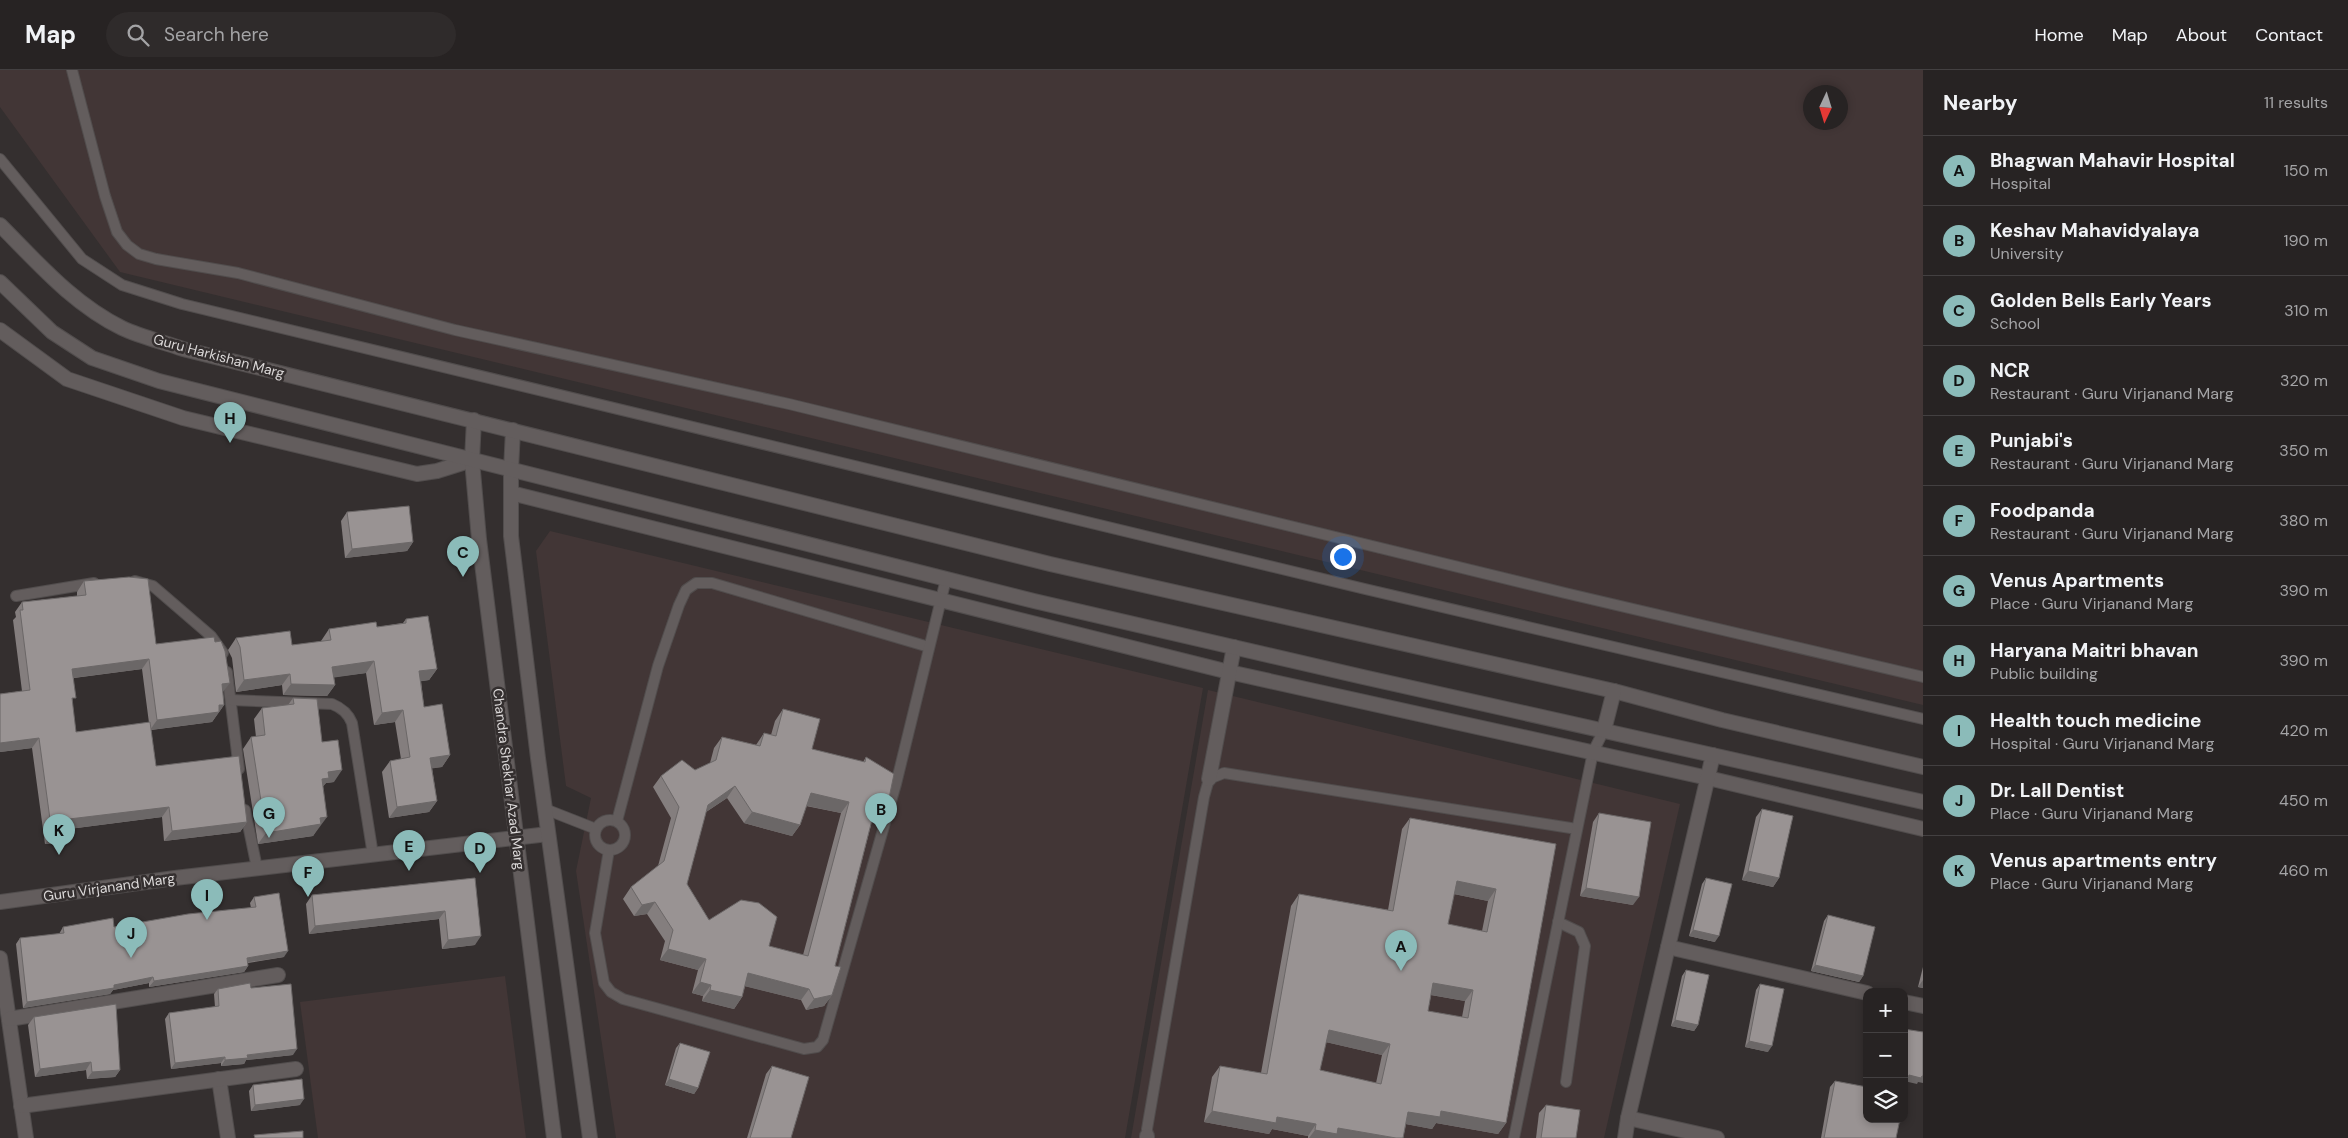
<!DOCTYPE html>
<meta charset="utf-8">
<style>
:root{--surface:#272323;--page:#2f2b2b;--text:#f1f3f6;--muted:#a4a4a6;--line:#434041;--accent:#8bbbb9}
body{margin:0;font-family:"DM Sans",sans-serif;background:var(--page);color:var(--text)}
.controls{position:absolute;right:15px;bottom:15px;display:grid;overflow:hidden;border-radius:10px;box-shadow:0 2px 8px #0003}
.controls button{width:45px;height:45px;display:grid;place-items:center;padding:0;border:0;border-bottom:1px solid var(--line);background:var(--surface);color:var(--text);font:25px sans-serif}
.compass{position:absolute;left:1803px;top:15px;width:45px;height:45px;border-radius:50%;background:var(--surface);box-shadow:0 2px 8px #0003;rotate:184deg}
.you{position:absolute;left:1342px;top:486px;width:18px;height:18px;margin:-12px;border:4px solid #fff;border-radius:50%;background:#1a73e8;box-shadow:0 0 0 8px #1a73e833}
.badge{display:grid;place-items:center;width:32px;height:32px;border-radius:50%;background:var(--accent);color:#111;font-size:16px;font-weight:700}
.pin{position:absolute;translate:-50% -41px;filter:drop-shadow(0 1px 2px #0008)}
.pin::after{content:'';position:absolute;top:26px;width:18px;height:15px;background:inherit;clip-path:polygon(0 0,100% 0,50% 100%)}
.list{margin:0;padding:0;list-style:none}
h2{display:flex;justify-content:space-between;align-items:center;height:65px;margin:0;padding:0 20px;font-size:21px}
h2 small{font-size:16px;font-weight:400;color:var(--muted)}
.list li{display:grid;grid-template-columns:32px 1fr auto;gap:15px;align-items:center;box-sizing:border-box;height:70px;padding:0 20px;border-top:1px solid var(--line)}
.list b{display:block;font-size:19px;white-space:nowrap}
.list p{margin:0;font-size:16px;white-space:nowrap;color:var(--muted)}
.list em{font-size:16px;font-style:normal;color:var(--muted)}
.icon{flex:none;width:28px;height:28px;fill:none;stroke:currentColor;stroke-width:2;stroke-linecap:round;stroke-linejoin:round}
.map{position:relative;flex:none;width:1923px;height:1068px;overflow:hidden}
header{display:flex;align-items:center;gap:30px;box-sizing:border-box;height:70px;padding:0 25px;background:var(--surface);border-bottom:1px solid var(--line)}
header strong{font-size:24px}
nav{display:flex;gap:28px;margin-inline-start:auto;font-size:18px}
.search{width:350px;height:45px;background:var(--page);display:flex;align-items:center;gap:12px;box-sizing:border-box;padding:0 18px;border-radius:28px;color:var(--muted);font-size:19px}
main{display:flex}
aside{flex:1;background:var(--surface)}
.map>svg:first-child{display:block}
.built{fill:#423636;fill-rule:evenodd}
.lines{fill:none;stroke-linecap:round;stroke-linejoin:round}
.service-casing{stroke:#514d4d;stroke-width:12}
.minor-casing{stroke:#514d4d;stroke-width:16}
.tertiary-casing{stroke:#514d4d;stroke-width:16}
.secondary-casing{stroke:#514d4d;stroke-width:16}
.service{stroke:#635d5d;stroke-width:10}
.minor{stroke:#635d5d;stroke-width:14}
.tertiary{stroke:#635d5d;stroke-width:14}
.secondary{stroke:#635d5d;stroke-width:14}
.wall{fill:#847e7e;fill-rule:evenodd}
.shaded-wall{fill:#6b6767}
.building{fill:#999393;stroke:#6b6767;fill-rule:evenodd}
.labels{text-anchor:middle;dominant-baseline:central;stroke-width:5;stroke-linejoin:round;paint-order:stroke}
.street-label{font-size:14px;fill:#dbd8d8;stroke:#342f2f}
</style>
<header>
<strong>Map</strong>
<div class="search"><svg class="icon" aria-label="search" viewBox="0 0 24 24"><circle cx="10" cy="10" r="6"/><path d="M15 15l6 6"/></svg>Search here</div>
<nav><a>Home</a><a>Map</a><a>About</a><a>Contact</a></nav>
</header>
<main>
<div class="map">
<svg width="1923" height="1068" viewBox="0 0 1923 1068">
<rect width="100%" height="100%" fill="#342f2f"/>
<!-- built -->
<g class="built">
<path d="M0,0H1923V635L120,202L0,37ZM1810,22H1840V52H1810Z"/>
<path d="M550,461L1203,618L1125,1068H616L576,801L591,728L566,716L536,481Z"/>
<path d="M1208,620L1680,734L1604,1068H1131Z"/>
<path d="M505,906L526,1068H318L300,932Z"/>
</g>
<g class="lines">
<!-- service casing -->
<g class="service-casing">
<g id="service">
<path d="M72,0L105,126L117,162L127,175L139,184L156,189L238,203L455,260L789,334L1565,523L1923,607"/>
<path d="M0,89L82,189L122,215L182,234L1365,519L1923,649"/>
<path d="M135,511L153,516L211,566L223,583"/>
<path d="M16,526L94,513"/>
<path d="M227,602L239,699"/>
<path d="M231,630L332,634C342,638 348,643 352,653L373,785"/>
<path d="M545,739L596,759"/>
<path d="M245,740L257,798"/>
<circle cx="610" cy="765" r="15"/>
<path d="M617,751L658,596L679,535L686,520L696,513H712L929,577"/>
<path d="M609,780L595,863L604,913L611,922L623,929L804,979L817,977L823,970L896,714L946,509"/>
<path d="M1558,852L1579,862L1585,876L1566,1012"/>
<path d="M1148,1068L1147,1059L1204,727L1209,709L1224,703L1577,759"/>
<path d="M1514,1068L1593,682L1604,660"/>
</g>
</g>
<!-- minor casing -->
<g class="minor-casing">
<g id="minor">
<path d="M0,260L67,309L183,348L417,404L437,401L472,390"/>
<path d="M511,423L1229,602L1708,708L1923,759"/>
<path d="M1209,709L1234,577"/>
<path d="M0,832L175,808L548,764"/>
<path d="M1668,877L1867,923"/>
<path d="M0,888L26,1068"/>
<path d="M1904,932L1923,936"/>
<path d="M9,949L278,905"/>
<path d="M219,1009L228,1068"/>
<path d="M21,1036L296,999"/>
<path d="M1628,1048L1717,1068"/>
<path d="M1147,1068V1066"/>
<path d="M1625,1068L1628,1048L1713,685"/>
</g>
</g>
<!-- tertiary casing -->
<g class="tertiary-casing">
<g id="tertiary">
<path d="M474,350L472,390L479,469L554,1068"/>
<path d="M513,360L511,400V466L538,688L590,1068"/>
</g>
</g>
<!-- secondary casing -->
<g class="secondary-casing">
<g id="secondary">
<path d="M0,155C38,193 73,234 122,258C141,267 163,272 183,279L1050,494L1614,621L1722,650L1923,697"/>
<path d="M0,212L52,262L92,288L159,311L1034,531L1363,607L1923,732"/>
<path d="M1604,660L1614,621"/>
</g>
</g>
<!-- service -->
<use href="#service" class="service"/>
<!-- minor -->
<use href="#minor" class="minor"/>
<!-- tertiary -->
<use href="#tertiary" class="tertiary"/>
<!-- secondary -->
<use href="#secondary" class="secondary"/>
</g>
<!-- wall -->
<g class="wall">
<path d="M347,442L413,472L407,481L345,488L341,451Z"/>
<path d="M84,511L156,574L223,623L224,635L212,652L151,660L156,696L247,752L240,762L164,771L162,747L69,759L59,773L45,774L32,678L0,682V624L22,621L13,550L16,547L15,542L22,532L77,526V522ZM142,599L149,653L76,662L72,633L74,608Z"/>
<path d="M406,549L437,599L429,610L421,611L424,637L450,685L442,697L432,698L437,731L429,742L389,748L382,702L390,691L401,689L395,652L374,655L366,603L334,607L335,615L327,626L283,625L282,615L236,622L232,588L228,580L236,568L292,575L321,572V571L329,559L377,557L403,553Z"/>
<path d="M293,628L322,672L334,712L326,713L323,716L319,758H318L313,766L258,774L243,679L251,667H256L254,649L262,638L288,635Z"/>
<path d="M783,639L812,679L863,692L866,687L880,745L874,743L835,896L832,925L824,936L806,940L801,930L745,916L742,927L734,939L702,931L703,926L692,923L698,900L660,890L665,871L647,844L634,846L623,829L631,817L658,796L671,748L653,717L661,706L695,700L710,693L714,678L722,667L756,675L764,663L771,665L775,651ZM727,728L744,753L792,766L800,755L806,736L841,743L803,885L769,876L709,850L687,814L706,742Z"/>
<path d="M1762,739L1779,808L1773,817L1742,810L1756,747Z"/>
<path d="M1599,743L1633,835L1580,826L1593,752Z"/>
<path d="M1410,748L1556,774L1506,1053L1498,1064L1436,1053L1432,1059L1406,1054L1403,1068H1308V1066L1272,1059L1269,1064L1204,1052L1212,1007L1220,996L1261,1003L1291,836L1299,824L1388,840L1402,759ZM1454,824L1488,831L1482,861L1448,854ZM1431,925L1465,931L1462,947L1428,941ZM1326,972L1382,985L1376,1013L1320,1000Z"/>
<path d="M475,808V875L442,879L439,849L309,864L306,834L312,825Z"/>
<path d="M1706,808L1715,872L1689,866L1702,814Z"/>
<path d="M254,827L284,887L248,893V896L244,902L149,917V913L113,920L110,924L23,938L16,874L20,868L59,864L63,857H114L251,838L250,833Z"/>
<path d="M1828,845L1863,906L1859,912L1811,901L1824,851Z"/>
<path d="M1923,897V918L1918,917Z"/>
<path d="M1686,900L1698,955L1694,961L1671,956L1682,906Z"/>
<path d="M1760,914L1768,982L1745,977L1756,920Z"/>
<path d="M251,918L293,985L246,990L244,994L221,996V993L171,999L165,949L169,943L215,937L214,924L218,919Z"/>
<path d="M34,947L120,1000L115,1007L87,1009L86,1000L35,1007L28,955Z"/>
<path d="M680,973L698,1018L694,1024L665,1015L676,978Z"/>
<path d="M772,996L791,1068H747L766,1004Z"/>
<path d="M1835,1011L1896,1068H1821L1830,1017Z"/>
<path d="M253,1015L300,1035L251,1041L249,1021Z"/>
<path d="M1546,1035L1576,1068H1536L1539,1043Z"/>
</g>
<!-- shaded-wall -->
<g class="shaded-wall">
<path d="M413,472L407,481L345,488L352,479Z"/>
<path d="M149,589L142,599L65,609L72,599Z"/>
<path d="M374,591L366,603L324,609L332,597Z"/>
<path d="M437,599L429,610L411,613L419,601Z"/>
<path d="M290,604L282,615L236,622L244,610Z"/>
<path d="M230,613L222,623V614Z"/>
<path d="M291,614L335,615L327,626L283,625Z"/>
<path d="M219,635H224L212,652L150,660L157,650Z"/>
<path d="M403,640L395,652L374,655L382,643Z"/>
<path d="M39,668L32,678L0,682V673Z"/>
<path d="M450,685L442,697L422,700L430,688Z"/>
<path d="M342,700L334,712L326,713L321,719L322,709L328,702Z"/>
<path d="M735,716L727,728L700,746L708,735Z"/>
<path d="M811,723L849,732L841,743L803,735Z"/>
<path d="M877,730L888,733L880,745L869,742Z"/>
<path d="M437,731L429,742L389,748L397,737Z"/>
<path d="M169,737L162,747L69,759L59,773L45,774L52,764L69,749Z"/>
<path d="M752,742L800,755L792,766L744,753Z"/>
<path d="M327,747L313,766L258,774L266,763L320,748Z"/>
<path d="M247,752L240,762L164,771L172,761Z"/>
<path d="M1748,801L1779,808L1773,817L1742,810Z"/>
<path d="M1457,811L1496,819L1488,831L1449,823Z"/>
<path d="M1586,818L1639,827L1633,835L1580,826Z"/>
<path d="M655,832L647,844L634,846L642,835Z"/>
<path d="M445,841L439,849L309,864L315,856Z"/>
<path d="M1693,860L1719,866L1715,872L1689,866Z"/>
<path d="M481,866L475,875L442,879L448,870Z"/>
<path d="M668,879L706,889L698,900L660,890Z"/>
<path d="M288,881L284,887L243,893L247,888Z"/>
<path d="M1815,895L1863,906L1859,912L1811,901Z"/>
<path d="M248,896L244,902L149,917L154,911Z"/>
<path d="M748,903L809,919L801,930L740,915Z"/>
<path d="M153,907L149,913L113,920L110,924L23,938L27,932Z"/>
<path d="M1923,910V918L1918,917Z"/>
<path d="M700,912L711,915L703,926L692,923Z"/>
<path d="M1433,913L1473,920L1465,931L1425,924Z"/>
<path d="M710,920L742,927L734,939L702,931Z"/>
<path d="M832,925L824,936L806,940L814,929Z"/>
<path d="M1675,950L1698,955L1694,961L1671,956Z"/>
<path d="M1329,960L1390,974L1382,985L1321,971Z"/>
<path d="M1749,971L1772,976L1768,982L1745,977Z"/>
<path d="M297,979L293,985L246,990L244,994L221,996L225,990L247,985Z"/>
<path d="M225,987L221,993L171,999L175,993Z"/>
<path d="M91,992L86,1000L35,1007L40,999Z"/>
<path d="M120,1000L115,1007L87,1009L92,1002Z"/>
<path d="M1909,1005L1923,1006V1013L1918,1012L1917,1014L1904,1011Z"/>
<path d="M669,1009L698,1018L694,1024L665,1015Z"/>
<path d="M304,1029L300,1035L251,1041L255,1035Z"/>
<path d="M1212,1041L1277,1047L1316,1054L1308,1066L1272,1059L1269,1064L1204,1052Z"/>
<path d="M1441,1041L1506,1053L1498,1064L1436,1053L1432,1059L1400,1053L1408,1042Z"/>
<path d="M1338,1058L1396,1068H1309L1315,1060Z"/>
</g>
<!-- building -->
<g class="building">
<path d="M409,436L413,472L352,479L347,442Z"/>
<path d="M129,507L148,509L156,574L214,567L215,572L221,571L225,581L230,613L222,614L224,635H219V642L157,650L149,589L72,599L76,628H72L76,662L150,652L156,696L239,686L247,752L172,761L169,737L69,749L70,758H66V762L52,764L39,668L0,673V624L30,620L20,540H23L22,532L86,525L84,511Z"/>
<path d="M428,546L437,599L419,601L424,637L442,634L450,685L430,688L437,731L397,737L390,691L410,687L403,640L382,643L374,591L332,597L335,615L291,614L290,604L244,610L240,577L236,568L290,561L292,575L331,570L329,559L376,552L377,557L406,553V549Z"/>
<path d="M293,628L317,629L322,672L338,670L342,700L328,702L329,708L322,709L327,747L320,748L321,754L266,763L251,667L265,665L262,638L294,634Z"/>
<path d="M783,639L820,649L812,679L865,692L866,687L894,704L888,733L877,730L835,896L841,897L832,925L814,929L809,919L748,903L742,927L710,920L711,915L700,912L706,889L668,879L673,860L655,832L642,835L631,817L664,791L679,737L661,706L682,690L695,700L716,690L722,667L760,676L764,663L776,666ZM735,716L752,742L800,755L811,723L849,732L808,886L769,876L777,847L759,833L741,830L709,850L687,814L708,735Z"/>
<path d="M1762,739L1793,746L1779,808L1748,801Z"/>
<path d="M1599,743L1651,752L1639,827L1586,818Z"/>
<path d="M1410,748L1556,774L1506,1053L1441,1041L1440,1047L1408,1042L1403,1068H1396L1338,1058L1337,1064L1315,1060L1316,1054L1277,1047L1276,1053L1212,1041L1220,996L1267,1004L1299,824L1393,841ZM1457,811L1496,819L1487,862L1448,854ZM1433,913L1473,920L1468,948L1428,941ZM1329,960L1390,974L1381,1014L1320,1000Z"/>
<path d="M475,808L481,866L448,870L445,841L315,856L312,825Z"/>
<path d="M1706,808L1732,814L1719,866L1693,860Z"/>
<path d="M279,823L288,881L247,888L248,896L154,911L153,907L114,915V918L27,932L20,868L64,863L63,857L113,848L114,857L188,844L256,837L254,827Z"/>
<path d="M1828,845L1875,857L1863,906L1815,895Z"/>
<path d="M1686,900L1709,905L1698,955L1675,950Z"/>
<path d="M250,913L251,918L291,914L297,979L247,985L248,988L225,990V987L175,993L169,943L219,936L218,919Z"/>
<path d="M1760,914L1784,919L1772,976L1749,971Z"/>
<path d="M116,934L120,1000L92,1002L91,992L40,999L34,947Z"/>
<path d="M1904,959L1923,962V1006H1922L1921,1008L1909,1005L1904,1026Z"/>
<path d="M680,973L710,982L698,1018L669,1009Z"/>
<path d="M772,996L809,1007L791,1068H750Z"/>
<path d="M302,1009L304,1029L255,1035L253,1015Z"/>
<path d="M1835,1011L1867,1017V1049H1900L1896,1068H1824Z"/>
<path d="M1546,1035L1580,1040L1576,1068H1541Z"/>
<path d="M303,1061V1068H255L254,1065Z"/>
</g>
<g class="labels">
<!-- street labels -->
<g class="street-label">
<text transform="translate(219 286) rotate(15)">Guru Harkishan Marg</text>
<text transform="translate(509 709) rotate(83)">Chandra Shekhar Azad Marg</text>
<text transform="translate(109 817) rotate(-8)">Guru Virjanand Marg</text>
</g>
</g>
</svg>
<div class="controls">
<button>+</button>
<button>−</button>
<button><svg class="icon" aria-label="layers" viewBox="0 0 24 24"><path d="M12 4l9 5-9 5-9-5zM3 14l9 5 9-5"/></svg></button>
</div>
<svg class="compass" viewBox="-18 -18 36 36"><path d="M0-13l5 13h-10z" fill="#e53935"/><path d="M0 13l5-13h-10z" fill="#a4a4a6"/></svg>
<div class="you"></div>
<div class="pin badge" style="left:1401px;top:901px">A</div>
<div class="pin badge" style="left:881px;top:764px">B</div>
<div class="pin badge" style="left:463px;top:507px">C</div>
<div class="pin badge" style="left:480px;top:803px">D</div>
<div class="pin badge" style="left:409px;top:801px">E</div>
<div class="pin badge" style="left:308px;top:827px">F</div>
<div class="pin badge" style="left:269px;top:768px">G</div>
<div class="pin badge" style="left:230px;top:373px">H</div>
<div class="pin badge" style="left:207px;top:850px">I</div>
<div class="pin badge" style="left:131px;top:888px">J</div>
<div class="pin badge" style="left:59px;top:785px">K</div>
</div>
<aside>
<h2>Nearby<small>11 results</small></h2>
<ul class="list">
<li><span class="badge">A</span><div><b>Bhagwan Mahavir Hospital</b><p>Hospital</p></div><em>150 m</em></li>
<li><span class="badge">B</span><div><b>Keshav Mahavidyalaya</b><p>University</p></div><em>190 m</em></li>
<li><span class="badge">C</span><div><b>Golden Bells Early Years</b><p>School</p></div><em>310 m</em></li>
<li><span class="badge">D</span><div><b>NCR</b><p>Restaurant · Guru Virjanand Marg</p></div><em>320 m</em></li>
<li><span class="badge">E</span><div><b>Punjabi's</b><p>Restaurant · Guru Virjanand Marg</p></div><em>350 m</em></li>
<li><span class="badge">F</span><div><b>Foodpanda</b><p>Restaurant · Guru Virjanand Marg</p></div><em>380 m</em></li>
<li><span class="badge">G</span><div><b>Venus Apartments</b><p>Place · Guru Virjanand Marg</p></div><em>390 m</em></li>
<li><span class="badge">H</span><div><b>Haryana Maitri bhavan</b><p>Public building</p></div><em>390 m</em></li>
<li><span class="badge">I</span><div><b>Health touch medicine</b><p>Hospital · Guru Virjanand Marg</p></div><em>420 m</em></li>
<li><span class="badge">J</span><div><b>Dr. Lall Dentist</b><p>Place · Guru Virjanand Marg</p></div><em>450 m</em></li>
<li><span class="badge">K</span><div><b>Venus apartments entry</b><p>Place · Guru Virjanand Marg</p></div><em>460 m</em></li>
</ul>
</aside>
</main>
